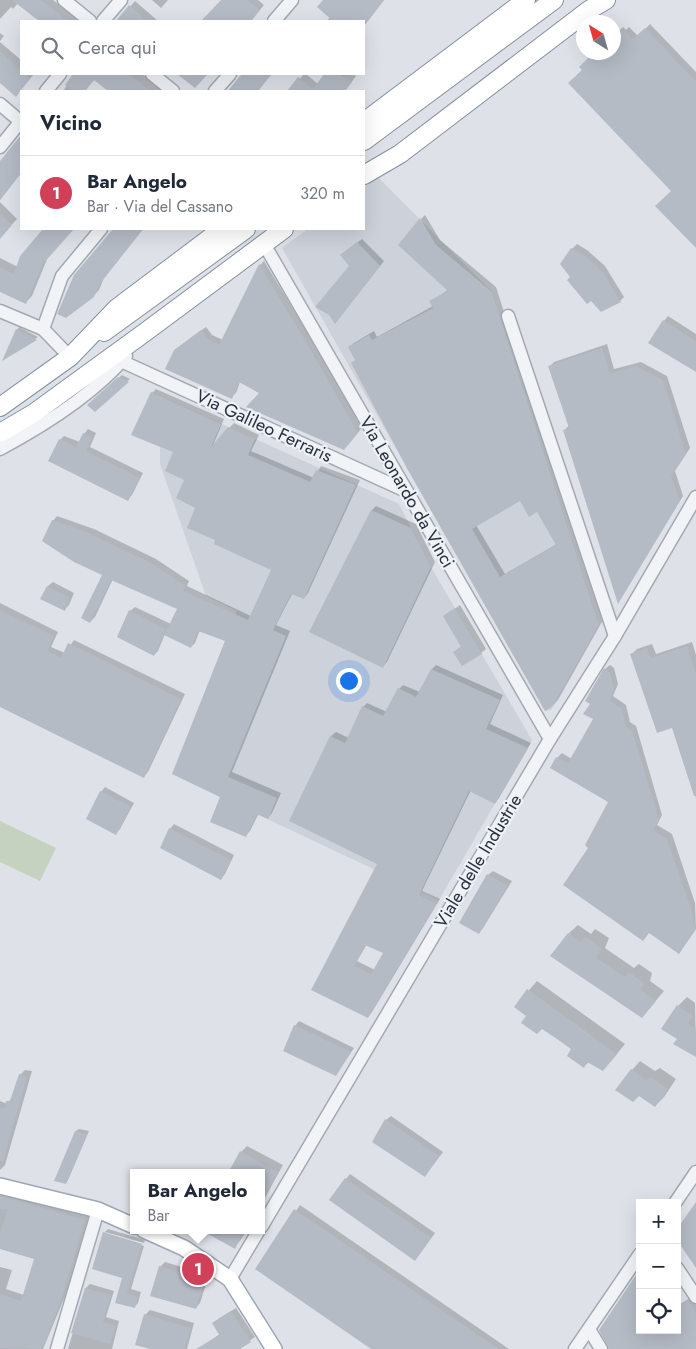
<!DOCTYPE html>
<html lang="it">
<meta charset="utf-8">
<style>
:root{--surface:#fff;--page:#f2f2f3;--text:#1f2937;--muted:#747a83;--line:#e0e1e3;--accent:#d04058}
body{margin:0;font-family:Jost,sans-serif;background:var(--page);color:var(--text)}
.controls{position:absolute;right:15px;bottom:15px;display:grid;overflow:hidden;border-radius:0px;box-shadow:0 5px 20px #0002}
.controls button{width:45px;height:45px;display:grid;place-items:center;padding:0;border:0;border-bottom:1px solid var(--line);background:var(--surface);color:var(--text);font:25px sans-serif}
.compass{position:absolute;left:576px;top:15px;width:45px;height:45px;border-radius:50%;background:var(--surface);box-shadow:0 5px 20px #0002;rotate:323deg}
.you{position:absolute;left:348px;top:680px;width:18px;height:18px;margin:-12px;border:4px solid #fff;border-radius:50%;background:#1a73e8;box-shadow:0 0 0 8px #1a73e833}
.badge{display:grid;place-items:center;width:32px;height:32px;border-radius:50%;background:var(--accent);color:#fff;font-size:16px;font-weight:700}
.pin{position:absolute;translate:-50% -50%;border:2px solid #fff;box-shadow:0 1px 5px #0006}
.popup{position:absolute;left:130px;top:1169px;width:135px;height:65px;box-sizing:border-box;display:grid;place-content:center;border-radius:0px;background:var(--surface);filter:drop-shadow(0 1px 4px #0005);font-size:16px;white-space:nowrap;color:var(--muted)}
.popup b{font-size:19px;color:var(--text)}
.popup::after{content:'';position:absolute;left:50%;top:100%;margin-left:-10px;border:10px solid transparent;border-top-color:var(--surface)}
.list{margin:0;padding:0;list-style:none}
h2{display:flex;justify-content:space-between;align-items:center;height:65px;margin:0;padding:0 20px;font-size:21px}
h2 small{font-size:16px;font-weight:400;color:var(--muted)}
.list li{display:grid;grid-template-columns:32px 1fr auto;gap:15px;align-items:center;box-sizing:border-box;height:75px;padding:0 20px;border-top:1px solid var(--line)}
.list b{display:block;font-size:19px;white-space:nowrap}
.list p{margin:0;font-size:16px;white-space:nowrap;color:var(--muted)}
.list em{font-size:16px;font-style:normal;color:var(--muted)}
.icon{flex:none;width:28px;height:28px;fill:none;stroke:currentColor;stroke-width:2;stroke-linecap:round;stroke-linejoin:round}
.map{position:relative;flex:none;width:696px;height:1349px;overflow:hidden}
.search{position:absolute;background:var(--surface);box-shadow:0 5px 20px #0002;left:20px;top:20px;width:345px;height:55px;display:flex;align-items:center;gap:12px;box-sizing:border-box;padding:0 18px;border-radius:0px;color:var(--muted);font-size:19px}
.panel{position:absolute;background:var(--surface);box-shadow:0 5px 20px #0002;left:20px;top:90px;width:345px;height:140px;border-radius:0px}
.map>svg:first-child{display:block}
.built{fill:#ccd1da}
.green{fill:#c4d2bf}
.shadow{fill:#0003;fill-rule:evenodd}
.building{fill:#b5bbc5;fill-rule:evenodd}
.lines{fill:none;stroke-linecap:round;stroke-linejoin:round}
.minor-casing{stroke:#a3a9b2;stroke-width:15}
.major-casing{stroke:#9da7b4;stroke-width:18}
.highway-casing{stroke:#85909f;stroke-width:20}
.minor{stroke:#f1f3f6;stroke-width:12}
.major{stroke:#fff;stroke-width:15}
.highway{stroke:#fff;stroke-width:18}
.labels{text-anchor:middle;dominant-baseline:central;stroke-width:4.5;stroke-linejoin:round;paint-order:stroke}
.street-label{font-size:18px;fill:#27303f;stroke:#eef1f6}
</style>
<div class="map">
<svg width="696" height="1349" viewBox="0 0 696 1349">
<rect width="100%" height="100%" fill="#dee2e8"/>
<!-- built -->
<g class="built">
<path d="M378,177L492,292L599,625L551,710L545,711L282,248L308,229H364V187Z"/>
<path d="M151,392L399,504L431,567L532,740L439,900L172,774L237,611L206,596L160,464V447L131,435Z"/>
</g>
<!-- green -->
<path class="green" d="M0,821L56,848L40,881L0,862Z"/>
<!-- shadow -->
<g class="shadow">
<path d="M0,0H53L79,20L41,21L18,3L13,9L11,7L0,19Z"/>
<path d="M152,0H168L161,8Z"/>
<path d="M223,0H258L264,5L251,21H207L205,19Z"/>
<path d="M325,0H384L364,26V21H327L330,17Z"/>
<path d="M135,1L158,21H118Z"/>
<path d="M650,24L696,72V247L614,52V36L623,27L626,30L629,27L638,36Z"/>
<path d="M0,33L4,36L0,41Z"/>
<path d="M0,42L21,60V74H34L21,90L0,82Z"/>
<path d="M75,74H142L163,91H110L95,79L84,91H63Z"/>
<path d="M242,74H271L257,91H228Z"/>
<path d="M304,74H306L318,84L326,74H353L356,76L345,91H289Z"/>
<path d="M21,137V173L0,200V163Z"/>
<path d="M0,202L17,219L0,237Z"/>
<path d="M425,215L440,240L496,287L603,620L558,700L553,705L349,347L354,343L374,331L377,337L433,306L430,302L448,290L421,219ZM521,500L538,511L557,544L505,574L476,525Z"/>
<path d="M45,229H73L48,257L32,296L26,302L0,290V258L18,267L21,257Z"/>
<path d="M114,229H143L104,278L99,290L93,296L76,275Z"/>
<path d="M362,239L384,261L339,318L351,266L346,251Z"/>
<path d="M577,244L587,250L605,266L624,297L620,301L572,276V249Z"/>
<path d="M264,261L309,335L362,428L348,444L240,382L236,393L231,397L175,350L206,327L212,335L223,340L260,265Z"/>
<path d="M668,316L696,334V371L664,321Z"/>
<path d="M19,327L38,337L5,358L17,330Z"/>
<path d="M607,344L614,369L641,362L667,376L690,448L675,471L683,496L618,601L565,430L569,425L549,367L554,362Z"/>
<path d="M122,375L130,379L95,410L89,405Z"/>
<path d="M156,389L224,419L213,445L234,423L259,435L251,451L314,478L321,466L360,480L308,593L304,598L292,594L276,625L290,631L232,772L281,793L272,813L268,818L259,813L250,831L246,835L222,796L227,640L200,630L195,643L191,647L165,634L158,651L154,655L130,611L135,607L171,624L179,609L113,579L95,617L90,622L104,575L53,521L57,516L94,529L156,559L189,581L187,586L251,616L272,570L217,540L196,508L152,393Z"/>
<path d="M88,429L96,433L90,447L143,473L132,495L128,499L60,440L64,436L80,442L84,434Z"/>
<path d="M376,506L416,524L435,562L387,662L383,666L311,631L372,510Z"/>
<path d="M53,582L74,593L69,605L64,610L42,598L48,586Z"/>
<path d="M0,603L58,632L51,647L65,653L74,640L185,694L148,772L144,776L0,706Z"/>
<path d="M460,605L486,649L481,653L454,652L462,646L445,616Z"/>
<path d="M692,642L696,655V798L672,726L632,654L637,649L652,644L656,654Z"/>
<path d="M436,665L503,695L490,724L531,743L499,798L495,803L471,790L422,891L440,899L372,1012L368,1017L313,989L379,863L291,821L331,736L336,732L349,738L363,707L367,703L387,712L399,689L403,685L420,692L432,669ZM367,944L385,953L375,970L357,961Z"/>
<path d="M610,665L614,668L618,684L613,696L626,705L630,722L636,726L662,815L657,825L672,834L695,903L696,929L679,953L590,847L610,801L557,758L562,753L572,759L595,718L592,704L587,700L605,669Z"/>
<path d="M105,787L134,803L120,829L116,833L101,792Z"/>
<path d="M174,824L234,855L225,874L221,879L170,829Z"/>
<path d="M493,871L512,881L483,928L478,933L488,875Z"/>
<path d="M578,925L591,934L595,929L609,938L605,948L634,968L639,964L652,973L650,981L664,991L642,1017L569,933Z"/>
<path d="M537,981L625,1044L612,1060L589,1062L584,1066L573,1049L515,1006Z"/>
<path d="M687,997L695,1003L696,1051L679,1039L678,1006Z"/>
<path d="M299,1021L354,1048L336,1075L295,1026Z"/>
<path d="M640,1061L655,1071L660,1068L676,1079L664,1097L655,1106L632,1070Z"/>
<path d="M25,1070L32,1071L5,1165L0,1170V1101L7,1104L13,1096L20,1075Z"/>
<path d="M391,1116L443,1152L425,1176L386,1120Z"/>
<path d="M79,1129L89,1131L68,1180L65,1183L76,1131Z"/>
<path d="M247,1146L283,1165L262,1203V1173L241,1152Z"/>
<path d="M350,1174L435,1233L419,1255L346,1179Z"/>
<path d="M0,1188L89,1215L66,1294L43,1349H0V1267L12,1270L6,1289L24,1295L35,1258L0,1248Z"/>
<path d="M300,1205L509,1349H373L257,1269Z"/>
<path d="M108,1229L145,1240L144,1243L105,1232Z"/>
<path d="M203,1230H247L240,1241L234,1247Z"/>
<path d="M105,1232V1234L144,1246L131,1289L141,1292L138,1303L134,1307L116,1302L124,1277L104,1233Z"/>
<path d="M165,1262L209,1275L200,1303L196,1308L160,1267Z"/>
<path d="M90,1284L114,1291L106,1317L119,1321L112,1349H68L86,1288Z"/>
<path d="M693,1296L696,1301V1349H609L640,1330H677V1306Z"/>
<path d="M236,1308L255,1337L237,1349H208L205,1344L220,1334L218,1319Z"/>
<path d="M150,1310L194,1323L187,1349H155L145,1315Z"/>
</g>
<!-- building -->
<g class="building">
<path d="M12,0H41L68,21H39Z"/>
<path d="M221,0H247L260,10L251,21H201Z"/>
<path d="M323,0H384L368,21H333L317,7Z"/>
<path d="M129,5L147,21H116Z"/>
<path d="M614,26L620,34L624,30L633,39L645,28L696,81V248L655,206L671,191L568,83L582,70L579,67L594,52H614Z"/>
<path d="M0,51L21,70V74H25L30,78L16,97L0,83Z"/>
<path d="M73,74H129L150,91H108L94,80L85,91H74L65,85Z"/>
<path d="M177,74H208L195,88Z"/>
<path d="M242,74H272L258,91H228Z"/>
<path d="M324,74H339L352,82L345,91H287L298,77L313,89Z"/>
<path d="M21,135V173L0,200V161Z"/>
<path d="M0,213L12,225L0,239Z"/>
<path d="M420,218L436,245L492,292L599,625L553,706L545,711L408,470L351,363L355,360L348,347L369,335L372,340L433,308L429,301L448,291L398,245ZM520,501L529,517L537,512L556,545L500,577L472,529Z"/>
<path d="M43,229H74L42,265L26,304L0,292V267L14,274L20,256Z"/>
<path d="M113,229H143L99,285L94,297L66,318L57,314L74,275Z"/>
<path d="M357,242L380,266L335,324L329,315L315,307L349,266L340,255Z"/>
<path d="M571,248L583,254L601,270L621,302L601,312L591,301L587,304L567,280L570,277L560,264Z"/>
<path d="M259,264L305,340L358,433L344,450L246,407L259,393L239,382L232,399L165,369L174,350L201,330L208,339L219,345Z"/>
<path d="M663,320L696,341V372L648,343Z"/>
<path d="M16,329L37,340L2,361Z"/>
<path d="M602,348L610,373L636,366L663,380L686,454L671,476L680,501L618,604L563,430L569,428L548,366Z"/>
<path d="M118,377L129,382L95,412L87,405Z"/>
<path d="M151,392L221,424L211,447L228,427L255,439L248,455L310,482L316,470L356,485L304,599L291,594L273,630L286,636L228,777L277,798L268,819L257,814L246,837L210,822L220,797L172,774L225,641L198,631L191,648L164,635L177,609L111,580L90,623L81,618L102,575L74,562L42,541L52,520L89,533L151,563L186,586L183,591L248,620L271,570L214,544L215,540L187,528L195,508L176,498L184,480L165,471L173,452L131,435Z"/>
<path d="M83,433L92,438L86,451L140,478L128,501L48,461L59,439L76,447Z"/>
<path d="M371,510L411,528L431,567L383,668L309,632Z"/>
<path d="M47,586L70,598L65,611L40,599Z"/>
<path d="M455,608L482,654L462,666L453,652L461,647L443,616Z"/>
<path d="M0,610L54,636L48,651L61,658L68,643L181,699L144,778L0,707Z"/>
<path d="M129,610L166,629L154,656L117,637Z"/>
<path d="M687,646L696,674V796H694L672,728L657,733L630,654L647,648L651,658Z"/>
<path d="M604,668L610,673L614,689L610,701L622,709L626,727L632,730L659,820L653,830L667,839L691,908L696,929L679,954L649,933L643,941L563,885L588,848L585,845L608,802L550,768L556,757L568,763L593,719L583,714L590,704L585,701Z"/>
<path d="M431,669L500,700L486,729L528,748L495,804L469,791L419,895L436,904L368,1018L311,990L377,864L289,821L330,736L345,743L362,706L383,716L398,688L416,697ZM365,945L383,953L371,974L354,966Z"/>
<path d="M100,791L131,807L116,835L86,819Z"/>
<path d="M169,828L231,860L221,880L160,848Z"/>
<path d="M487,874L508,886L479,934L459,923Z"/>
<path d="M568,933L581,942L585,937L601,948L596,958L625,977L629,972L644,983L641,990L656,1001L642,1018L550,956Z"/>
<path d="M527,989L617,1054L603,1071L587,1062L584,1068L567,1056L571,1049L557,1039L542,1029L537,1034L521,1023L526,1016L514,1007Z"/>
<path d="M677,1005L693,1016L688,1023L696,1029V1057L673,1044L677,1039L661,1029Z"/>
<path d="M294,1025L351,1052L336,1076L283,1051Z"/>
<path d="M631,1069L646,1080L651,1077L668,1089L655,1107L639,1096L633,1102L615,1090Z"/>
<path d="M19,1074L27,1077L3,1162L0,1161V1108L5,1109L6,1101H10Z"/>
<path d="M385,1119L439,1156L425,1177L372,1142Z"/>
<path d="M75,1131L87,1134L66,1184L54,1181Z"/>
<path d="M240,1151L279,1173H277L262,1200V1173H228Z"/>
<path d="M345,1178L431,1238L415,1261L329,1200Z"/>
<path d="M0,1196L85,1220L61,1300L42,1349L0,1348V1294L21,1301L34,1259L0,1249V1234L7,1210L0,1209Z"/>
<path d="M696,1202V1268L677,1240V1229Z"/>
<path d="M294,1209L499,1349H371L255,1269Z"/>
<path d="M201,1230H245L235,1249Z"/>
<path d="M103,1232L142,1244L127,1293L138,1297L135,1308L115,1303L122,1278L92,1269Z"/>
<path d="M159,1266L205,1280L196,1309L150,1296Z"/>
<path d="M640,1269V1330H677V1307L688,1300L696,1313V1349H609L599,1330Z"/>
<path d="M85,1288L111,1295L103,1322L116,1326L110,1344L71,1333Z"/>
<path d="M231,1311L251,1342L240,1349H196L218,1336H220L212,1323Z"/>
<path d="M144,1314L191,1328L184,1349H150L135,1345Z"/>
</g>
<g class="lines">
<!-- minor casing -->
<g class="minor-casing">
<g id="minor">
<path d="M64,0L90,21"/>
<path d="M103,21L121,0"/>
<path d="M274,21L292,0"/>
<path d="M152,74L173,91"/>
<path d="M46,91L60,74"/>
<path d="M215,91L230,74"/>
<path d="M0,104L21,122"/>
<path d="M0,147L21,121"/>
<path d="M264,244L550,739"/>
<path d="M0,311L43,329L70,357"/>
<path d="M508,316L615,636"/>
<path d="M43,329L62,276L101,229"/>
<path d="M121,361L406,491"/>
<path d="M0,449C43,426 95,393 126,356"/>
<path d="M675,1203L696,1172"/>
<path d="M262,1226L550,739L615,636L696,497"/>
<path d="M677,1268L696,1297"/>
<path d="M230,1279L259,1230"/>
<path d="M589,1329L601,1349"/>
<path d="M57,1349L98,1210"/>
<path d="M575,1349L640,1254"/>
</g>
</g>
<!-- major casing -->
<g class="major-casing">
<g id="major">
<path d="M0,1186L98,1210L134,1226"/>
<path d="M144,1230L184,1248L230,1279L274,1349"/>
</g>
</g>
<!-- highway casing -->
<g class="highway-casing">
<g id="highway">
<path d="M364,122L526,0"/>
<path d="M364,141L554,0"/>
<path d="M364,175L400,154L589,10L606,0"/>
<path d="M104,332L246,229"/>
<path d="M0,407L70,357L117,308L222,229"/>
<path d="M0,433L34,413L144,333L284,229"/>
</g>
</g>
<!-- minor -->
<use href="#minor" class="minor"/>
<!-- major -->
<use href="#major" class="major"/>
<!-- highway -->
<use href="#highway" class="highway"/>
</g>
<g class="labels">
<!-- street labels -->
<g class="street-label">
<text transform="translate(264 426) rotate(25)">Via Galileo Ferraris</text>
<text transform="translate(407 492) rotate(60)">Via Leonardo da Vinci</text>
<text transform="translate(478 861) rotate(-59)">Viale delle Industrie</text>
</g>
</g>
</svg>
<div class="controls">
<button>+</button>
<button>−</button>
<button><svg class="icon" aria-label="locate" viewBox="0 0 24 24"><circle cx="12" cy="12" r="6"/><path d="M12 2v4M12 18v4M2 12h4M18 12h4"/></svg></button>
</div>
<svg class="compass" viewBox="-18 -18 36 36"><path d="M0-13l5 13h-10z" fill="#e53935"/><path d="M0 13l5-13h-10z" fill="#747a83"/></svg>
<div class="you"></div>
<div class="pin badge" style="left:198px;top:1269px">1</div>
<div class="popup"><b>Bar Angelo</b>Bar</div>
<div class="search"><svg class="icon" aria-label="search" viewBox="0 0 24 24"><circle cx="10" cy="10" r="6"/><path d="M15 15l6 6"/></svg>Cerca qui</div>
<section class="panel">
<h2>Vicino<small></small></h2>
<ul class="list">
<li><span class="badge">1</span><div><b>Bar Angelo</b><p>Bar · Via del Cassano</p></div><em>320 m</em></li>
</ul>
</section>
</div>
